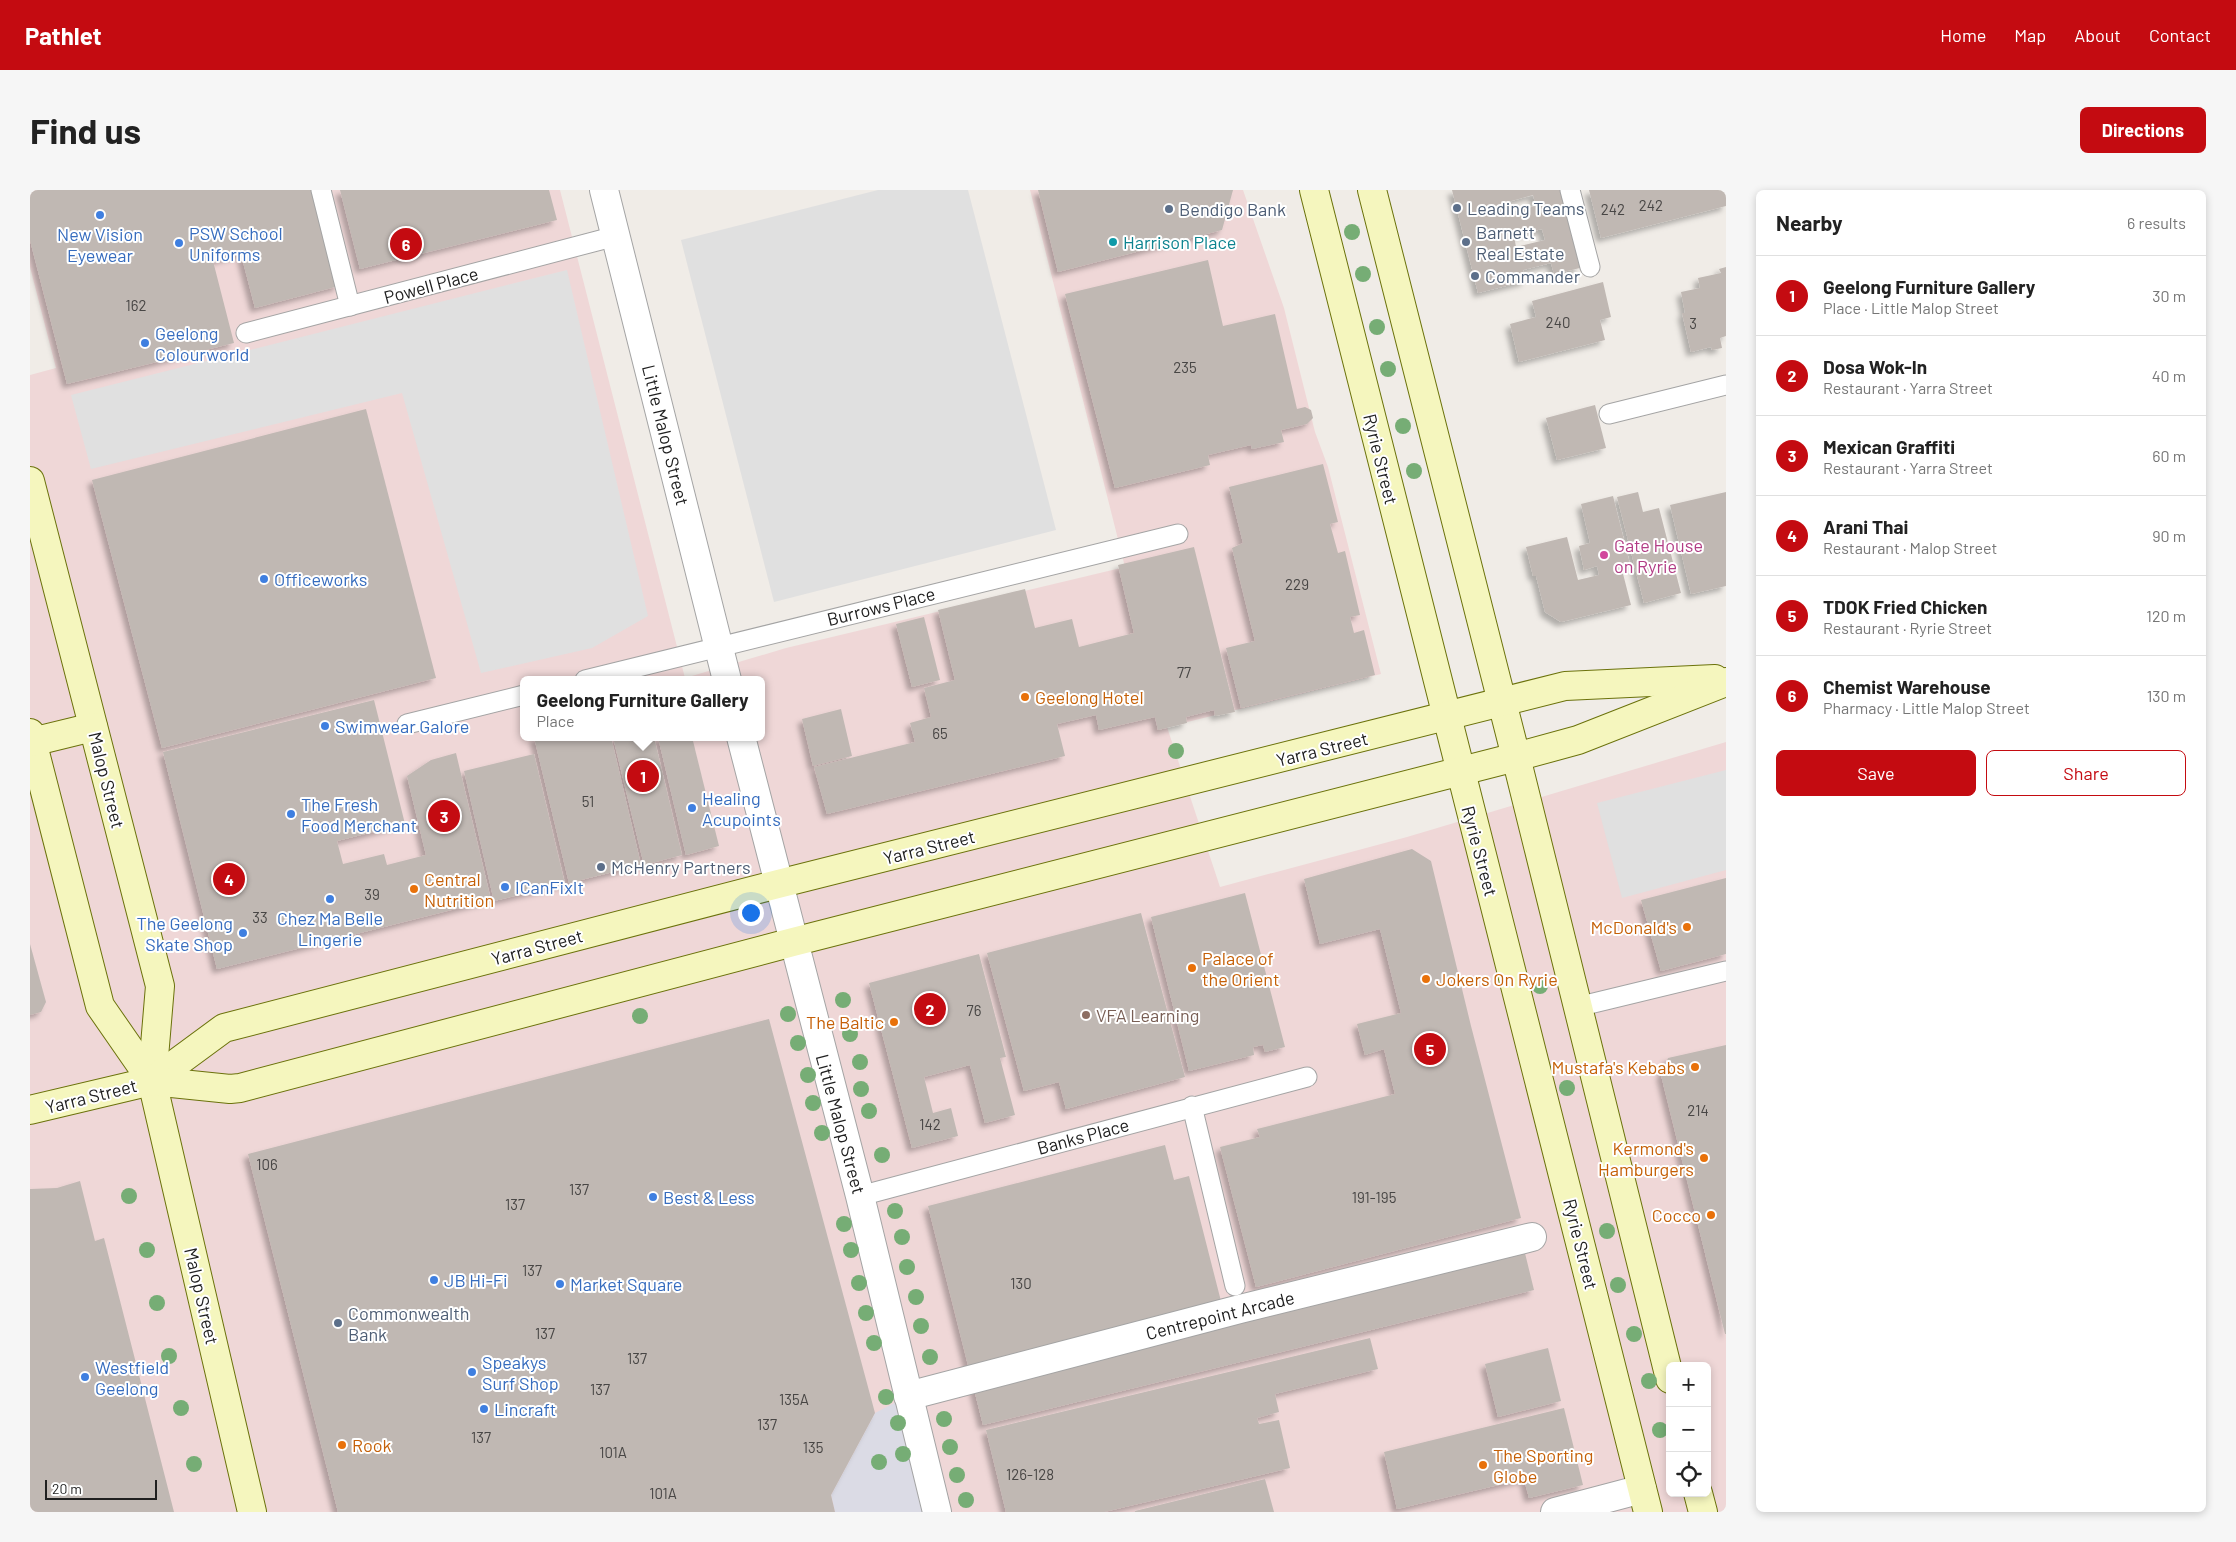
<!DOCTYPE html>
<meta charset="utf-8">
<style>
:root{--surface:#fff;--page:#f6f6f6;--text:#222;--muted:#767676;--line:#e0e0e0;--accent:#c40b11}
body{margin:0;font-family:Barlow,sans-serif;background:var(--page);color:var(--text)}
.controls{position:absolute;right:15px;bottom:15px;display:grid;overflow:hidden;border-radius:8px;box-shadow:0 2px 8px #0003}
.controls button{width:45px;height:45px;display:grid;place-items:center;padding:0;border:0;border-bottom:1px solid var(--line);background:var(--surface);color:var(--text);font:25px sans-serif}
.scale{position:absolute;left:15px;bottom:12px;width:112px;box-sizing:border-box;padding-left:5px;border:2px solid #202020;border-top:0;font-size:14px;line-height:18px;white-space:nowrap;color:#202020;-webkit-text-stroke:4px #fff;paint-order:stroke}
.you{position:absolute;left:720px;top:722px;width:18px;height:18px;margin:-12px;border:4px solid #fff;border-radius:50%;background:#1a73e8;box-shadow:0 0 0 8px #1a73e833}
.badge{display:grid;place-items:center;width:32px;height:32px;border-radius:50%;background:var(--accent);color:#fff;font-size:16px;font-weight:700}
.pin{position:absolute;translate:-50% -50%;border:2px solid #fff;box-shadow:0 1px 5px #0006}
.popup{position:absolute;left:490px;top:486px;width:245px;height:65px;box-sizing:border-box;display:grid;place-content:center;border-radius:8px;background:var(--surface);filter:drop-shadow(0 1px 4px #0005);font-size:16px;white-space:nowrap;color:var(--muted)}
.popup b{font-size:19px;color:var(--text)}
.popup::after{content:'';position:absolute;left:50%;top:100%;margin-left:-10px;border:10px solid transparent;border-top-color:var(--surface)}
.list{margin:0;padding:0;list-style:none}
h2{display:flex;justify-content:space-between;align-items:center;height:65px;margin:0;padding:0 20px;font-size:21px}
h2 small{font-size:16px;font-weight:400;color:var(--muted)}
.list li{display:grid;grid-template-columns:32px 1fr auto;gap:15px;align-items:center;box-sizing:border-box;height:80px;padding:0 20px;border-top:1px solid var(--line)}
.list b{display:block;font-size:19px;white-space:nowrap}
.list p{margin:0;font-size:16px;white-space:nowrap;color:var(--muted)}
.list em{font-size:16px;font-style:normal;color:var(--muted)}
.actions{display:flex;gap:10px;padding:15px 20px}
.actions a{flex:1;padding:11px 0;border:1px solid var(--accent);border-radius:8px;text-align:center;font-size:18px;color:var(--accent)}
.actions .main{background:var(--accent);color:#fff}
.icon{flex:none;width:28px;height:28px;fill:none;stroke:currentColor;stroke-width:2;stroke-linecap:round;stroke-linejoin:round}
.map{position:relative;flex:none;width:1696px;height:1322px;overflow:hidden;border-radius:8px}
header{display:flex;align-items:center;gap:30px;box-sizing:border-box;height:70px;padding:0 25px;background:var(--accent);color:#fff}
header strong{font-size:24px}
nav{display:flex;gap:28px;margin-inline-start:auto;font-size:18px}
.intro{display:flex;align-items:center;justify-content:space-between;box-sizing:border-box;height:120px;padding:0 30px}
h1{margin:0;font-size:35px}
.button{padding:12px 22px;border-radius:8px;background:var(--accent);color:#fff;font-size:18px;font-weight:700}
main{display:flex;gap:30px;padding:0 30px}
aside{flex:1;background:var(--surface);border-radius:8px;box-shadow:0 2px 8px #0003}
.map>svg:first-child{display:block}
.commercial{fill:#efd7d7;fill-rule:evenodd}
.parking{fill:#e0e0e0}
.plaza{fill:#dbdbe5}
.building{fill:#c0b8b3;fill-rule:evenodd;filter:url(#shadow)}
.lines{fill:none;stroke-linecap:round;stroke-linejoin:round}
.lane-casing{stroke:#a4a4a4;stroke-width:21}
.street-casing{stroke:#a4a4a4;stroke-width:30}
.secondary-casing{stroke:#6b720b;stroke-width:30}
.lane{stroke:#fff;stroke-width:19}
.street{stroke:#fff;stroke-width:28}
.secondary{stroke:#f5f6be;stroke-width:28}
.tree{fill:#76ad75}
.service-dot{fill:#5c6f8a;stroke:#fff;stroke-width:2}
.shop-dot{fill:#3f7fe0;stroke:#fff;stroke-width:2}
.culture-dot{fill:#0f9aa8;stroke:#fff;stroke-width:2}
.hotel-dot{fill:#d1479c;stroke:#fff;stroke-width:2}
.food-dot{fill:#e8710a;stroke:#fff;stroke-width:2}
.education-dot{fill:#8d6e63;stroke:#fff;stroke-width:2}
.labels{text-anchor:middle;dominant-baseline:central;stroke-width:4;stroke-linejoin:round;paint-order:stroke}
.number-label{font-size:15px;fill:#484645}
.service-label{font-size:18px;fill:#4e5e75;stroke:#fff;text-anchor:start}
.shop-label{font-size:18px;fill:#366cbe;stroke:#fff;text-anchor:start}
.culture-label{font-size:18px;fill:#0d838f;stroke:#fff;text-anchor:start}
.street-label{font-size:18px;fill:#202020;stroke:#fff}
.hotel-label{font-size:18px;fill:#b23c85;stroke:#fff;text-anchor:start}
.food-label{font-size:18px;fill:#c56008;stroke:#fff;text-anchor:start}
.education-label{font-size:18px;fill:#785e54;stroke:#fff;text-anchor:start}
</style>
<header>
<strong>Pathlet</strong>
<nav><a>Home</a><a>Map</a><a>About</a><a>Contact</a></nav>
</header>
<div class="intro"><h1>Find us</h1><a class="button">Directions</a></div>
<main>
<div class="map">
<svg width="1696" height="1322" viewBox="0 0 1696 1322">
<defs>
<filter id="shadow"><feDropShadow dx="-4.5" dy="4.5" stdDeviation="2.5" flood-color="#0004"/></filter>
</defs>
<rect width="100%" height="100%" fill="#f0ece7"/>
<!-- commercial -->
<path class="commercial" d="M0,0H530L655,488L756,458L1095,377L1000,0H1213L1254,118L1285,242L1298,277L1351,484L1137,537L1190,697L1377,647L1696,552V1322H0V185L26,178L0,77ZM494,490H732V547H494ZM1640,1176H1677V1303H1640Z"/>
<!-- parking -->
<g class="parking">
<path d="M848,0H938L1026,340L744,412L651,50Z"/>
<path d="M537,80L618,426L562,458L451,483L372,203L61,279L41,205Z"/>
<path d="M1696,580V680L1592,708L1567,613Z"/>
</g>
<!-- plaza -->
<path class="plaza" d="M878,1206L907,1322H805L801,1305L845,1223Z"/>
<!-- building -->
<g class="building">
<path d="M0,0H283L309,96L225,118L211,64L183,71L204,153L37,194L0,50Z"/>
<path d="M310,0H519L527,30L330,79Z"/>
<path d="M1008,0H1203L1192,40L1028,82Z"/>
<path d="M1422,0H1530L1550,78L1524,84L1521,73L1493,80L1496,91L1448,103ZM1503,5L1506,16L1477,23L1474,13ZM1512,39L1515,50L1486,57L1484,46Z"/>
<path d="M1559,0H1696V16L1571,48Z"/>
<path d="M1178,70L1193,136L1245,124L1267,219L1275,217L1281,220L1283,228L1277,234L1251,240L1254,252L1222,259L1221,255L1178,265L1180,275L1085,298L1035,104Z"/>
<path d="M1696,77V146L1690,148L1692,158L1682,160L1681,157L1661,162L1652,123H1655L1651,102L1670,98L1668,88L1691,83L1689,79Z"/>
<path d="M1573,92L1581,127L1570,130L1575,150L1489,172L1480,134L1506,127L1502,111Z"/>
<path d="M1565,215L1576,258L1527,270L1516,228Z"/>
<path d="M336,219L406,488L132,558L62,290Z"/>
<path d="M1293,274L1308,332L1300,334L1308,363L1315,361L1330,425L1320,427L1324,443L1334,440L1345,485L1211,518L1196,458L1225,451L1202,358L1213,353L1199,297Z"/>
<path d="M1608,302L1613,322L1629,318L1651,403L1614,413L1587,307Z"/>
<path d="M1696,302V396L1661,404L1640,315Z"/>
<path d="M1583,306L1600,374L1591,376L1601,415L1531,432L1515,422L1506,386H1503L1496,357L1537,347L1548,390L1569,385L1567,376L1554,380L1549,356L1560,353L1551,314Z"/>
<path d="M1164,357L1205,522L1185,526L1184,520L1156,527L1157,533L1128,540L1125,527L1069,540L1066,525L1027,534L1035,566L797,624L784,577L885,552L880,533L901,527L894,498L925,490L908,420L995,399L1005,438L1042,429L1049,457L1104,443L1088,375Z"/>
<path d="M894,427L910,490L882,497L866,434Z"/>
<path d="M344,510L375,634L307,651L313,674L354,664L357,675L396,665L377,586L401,570L426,563L461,710L187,779L133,562Z"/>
<path d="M811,519L822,566L783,576L772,529Z"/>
<path d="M504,547H581L611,675L539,693Z"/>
<path d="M583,547H624L652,665L614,675Z"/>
<path d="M628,547H662L689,656L656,665Z"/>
<path d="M504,564L535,694L464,711L434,581Z"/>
<path d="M1382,659L1401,671L1441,836L1491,1028L1226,1097L1190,957L1230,947L1227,939L1365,904L1354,859L1335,865L1327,834L1371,823L1350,739L1290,754L1274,689Z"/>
<path d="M1696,688V764L1631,781L1611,710Z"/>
<path d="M1215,703L1255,857L1235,862L1233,855L1223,857L1224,865L1159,881L1121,727Z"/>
<path d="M1111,723L1155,887L1036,919L1029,892L994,901L957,763Z"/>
<path d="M0,754L16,812L11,822L0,825Z"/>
<path d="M949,764L976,867L970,868L985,925L955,933L940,875L894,887L903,923L921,918L928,946L882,958L839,793Z"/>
<path d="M739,829L845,1223L801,1305L805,1322H308L218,964Z"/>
<path d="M1696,855V1144H1695L1631,885L1638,868Z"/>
<path d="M1135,955L1144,990L1159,986L1194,1123L1493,1055L1504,1100L953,1235L898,1016Z"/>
<path d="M50,991L65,1051L74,1048L144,1322H0V999L27,998Z"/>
<path d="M1340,1148L1348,1179L1245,1204L1249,1222L1227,1228L1229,1234L1249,1230L1260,1278L1074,1322H976L956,1240Z"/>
<path d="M1518,1158L1531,1211L1468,1227L1455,1174Z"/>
<path d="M1534,1218L1553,1295L1499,1308L1494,1289L1367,1319L1354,1262Z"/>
<path d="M1235,1289L1244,1322H1105V1321Z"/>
</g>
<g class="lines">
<!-- lane casing -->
<g class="lane-casing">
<g id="lane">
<path d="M291,0L320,116"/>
<path d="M1540,0L1560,77"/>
<path d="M216,143L586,46"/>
<path d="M1579,224L1696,195"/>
<path d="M555,490L1148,344"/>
<path d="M377,534L494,505"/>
<path d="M1547,817L1696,781"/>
<path d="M1162,916L1205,1096"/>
<path d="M830,1006L1277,887"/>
</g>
</g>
<!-- street casing -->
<g class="street-casing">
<g id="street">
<path d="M574,0L697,490"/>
<path d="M711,547L830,1006L907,1322"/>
<path d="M878,1206L1210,1119L1502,1047"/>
<path d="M1525,1322L1612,1299"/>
</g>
</g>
<!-- secondary casing -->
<g class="secondary-casing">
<g id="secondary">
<path d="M1284,0L1618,1322"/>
<path d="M1342,0L1486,567L1640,1189"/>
<path d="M0,291L130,796L122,891L222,1322"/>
<path d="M0,543L70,816L122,891"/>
<path d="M2,552L63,537"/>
<path d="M122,891L194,838L748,694L1535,496L1685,489"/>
<path d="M0,920L122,891L200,899L210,898L763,752L1486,567L1548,550L1696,492"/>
<path d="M1668,1303L1673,1322"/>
</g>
</g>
<!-- lane -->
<use href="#lane" class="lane"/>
<!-- street -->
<use href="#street" class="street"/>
<!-- secondary -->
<use href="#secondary" class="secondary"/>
</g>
<!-- trees -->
<g class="tree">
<circle cx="1322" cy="42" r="8"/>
<circle cx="1333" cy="84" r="8"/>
<circle cx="1347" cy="137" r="8"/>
<circle cx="1358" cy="179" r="8"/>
<circle cx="1373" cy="236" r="8"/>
<circle cx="1384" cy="281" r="8"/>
<circle cx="1146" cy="561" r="8"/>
<circle cx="1510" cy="796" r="8"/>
<circle cx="813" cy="810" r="8"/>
<circle cx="758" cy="824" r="8"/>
<circle cx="610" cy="826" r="8"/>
<circle cx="820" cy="844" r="8"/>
<circle cx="768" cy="853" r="8"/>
<circle cx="830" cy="872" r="8"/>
<circle cx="778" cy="885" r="8"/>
<circle cx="1537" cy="898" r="8"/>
<circle cx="831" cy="899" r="8"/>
<circle cx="783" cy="913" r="8"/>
<circle cx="839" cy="921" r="8"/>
<circle cx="792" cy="943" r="8"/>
<circle cx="852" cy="965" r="8"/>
<circle cx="99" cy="1006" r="8"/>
<circle cx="865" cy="1021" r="8"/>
<circle cx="814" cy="1034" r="8"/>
<circle cx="1577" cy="1041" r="8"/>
<circle cx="872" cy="1047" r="8"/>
<circle cx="117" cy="1060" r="8"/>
<circle cx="821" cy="1060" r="8"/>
<circle cx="877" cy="1077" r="8"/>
<circle cx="829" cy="1093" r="8"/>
<circle cx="1588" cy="1095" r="8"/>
<circle cx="886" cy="1107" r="8"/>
<circle cx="127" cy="1113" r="8"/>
<circle cx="836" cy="1123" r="8"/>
<circle cx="891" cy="1136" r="8"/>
<circle cx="1604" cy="1144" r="8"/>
<circle cx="844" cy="1153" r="8"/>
<circle cx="139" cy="1166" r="8"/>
<circle cx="900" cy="1167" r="8"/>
<circle cx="1619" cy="1191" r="8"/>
<circle cx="856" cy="1207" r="8"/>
<circle cx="151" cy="1218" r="8"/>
<circle cx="914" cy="1229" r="8"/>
<circle cx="868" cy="1233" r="8"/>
<circle cx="1630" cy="1240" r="8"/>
<circle cx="920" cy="1257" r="8"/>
<circle cx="873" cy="1264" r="8"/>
<circle cx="849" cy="1272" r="8"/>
<circle cx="164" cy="1274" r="8"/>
<circle cx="927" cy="1285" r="8"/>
<circle cx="936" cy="1310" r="8"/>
</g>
<!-- markers -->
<g class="service-dot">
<circle cx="1427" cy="18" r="5"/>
<circle cx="1139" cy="19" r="5"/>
<circle cx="1436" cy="52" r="5"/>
<circle cx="1445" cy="86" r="5"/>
<circle cx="571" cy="677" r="5"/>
<circle cx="308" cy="1133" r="5"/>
</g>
<g class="shop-dot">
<circle cx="70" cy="25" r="5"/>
<circle cx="149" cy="53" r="5"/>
<circle cx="115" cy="153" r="5"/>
<circle cx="234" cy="389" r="5"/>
<circle cx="295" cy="536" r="5"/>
<circle cx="662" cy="618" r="5"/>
<circle cx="261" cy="624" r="5"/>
<circle cx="475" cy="697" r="5"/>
<circle cx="300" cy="709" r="5"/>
<circle cx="213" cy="743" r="5"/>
<circle cx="623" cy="1007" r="5"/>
<circle cx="404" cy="1090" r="5"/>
<circle cx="530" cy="1094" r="5"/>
<circle cx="442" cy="1182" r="5"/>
<circle cx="55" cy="1187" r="5"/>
<circle cx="454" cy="1219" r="5"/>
</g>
<circle class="culture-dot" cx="1083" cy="52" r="5"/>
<circle class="hotel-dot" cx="1574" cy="365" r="5"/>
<g class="food-dot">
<circle cx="995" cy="507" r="5"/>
<circle cx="384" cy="699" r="5"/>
<circle cx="1657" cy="737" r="5"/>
<circle cx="1162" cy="778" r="5"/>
<circle cx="1396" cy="789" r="5"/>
<circle cx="864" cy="832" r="5"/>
<circle cx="1665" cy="877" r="5"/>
<circle cx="1674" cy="968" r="5"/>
<circle cx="1681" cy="1025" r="5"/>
<circle cx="312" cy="1255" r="5"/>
<circle cx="1453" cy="1275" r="5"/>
</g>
<circle class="education-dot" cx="1056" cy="825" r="5"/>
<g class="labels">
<!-- number labels -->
<g class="number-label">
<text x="1621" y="15">242</text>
<text x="1583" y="19">242</text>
<text x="106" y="115">162</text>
<text x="1528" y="132">240</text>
<text x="1663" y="133">3</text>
<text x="1155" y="177">235</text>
<text x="1267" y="394">229</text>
<text x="1154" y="482">77</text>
<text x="910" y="543">65</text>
<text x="558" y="611">51</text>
<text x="342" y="704">39</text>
<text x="230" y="727">33</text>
<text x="944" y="820">76</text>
<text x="1668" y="920">214</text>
<text x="900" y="934">142</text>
<text x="237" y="974">106</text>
<text x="549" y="999">137</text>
<text x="1344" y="1007">191-195</text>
<text x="485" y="1014">137</text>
<text x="502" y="1080">137</text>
<text x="991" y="1093">130</text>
<text x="515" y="1143">137</text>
<text x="607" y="1168">137</text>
<text x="570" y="1199">137</text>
<text x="764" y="1209">135A</text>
<text x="737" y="1234">137</text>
<text x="451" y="1247">137</text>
<text x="783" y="1257">135</text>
<text x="583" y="1262">101A</text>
<text x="1000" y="1284">126-128</text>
<text x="633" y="1303">101A</text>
</g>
<!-- service labels -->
<g class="service-label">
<text x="1437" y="18">Leading Teams</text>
<text x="1149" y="19">Bendigo Bank</text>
<text x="1446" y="42">Barnett<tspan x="1446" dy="21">Real Estate</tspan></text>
<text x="1455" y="86">Commander</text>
<text x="581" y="677">McHenry Partners</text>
<text x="318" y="1123">Commonwealth<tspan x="318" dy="21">Bank</tspan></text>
</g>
<!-- shop labels -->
<g class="shop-label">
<text x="159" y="43">PSW School<tspan x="159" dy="21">Uniforms</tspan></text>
<text x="70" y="44" text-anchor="middle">New Vision<tspan x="70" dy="21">Eyewear</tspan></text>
<text x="125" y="143">Geelong<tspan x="125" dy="21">Colourworld</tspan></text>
<text x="244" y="389">Officeworks</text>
<text x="305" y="536">Swimwear Galore</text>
<text x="672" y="608">Healing<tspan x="672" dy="21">Acupoints</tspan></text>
<text x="271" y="614">The Fresh<tspan x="271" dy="21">Food Merchant</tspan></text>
<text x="485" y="697">ICanFixIt</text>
<text x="300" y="728" text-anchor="middle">Chez Ma Belle<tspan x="300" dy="21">Lingerie</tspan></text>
<text x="203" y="733" text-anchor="end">The Geelong<tspan x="203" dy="21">Skate Shop</tspan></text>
<text x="633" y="1007">Best &amp; Less</text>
<text x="414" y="1090">JB Hi-Fi</text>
<text x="540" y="1094">Market Square</text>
<text x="452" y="1172">Speakys<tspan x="452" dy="21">Surf Shop</tspan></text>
<text x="65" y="1177">Westfield<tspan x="65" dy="21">Geelong</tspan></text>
<text x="464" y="1219">Lincraft</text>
</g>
<!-- culture labels -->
<g class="culture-label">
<text x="1093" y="52">Harrison Place</text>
</g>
<!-- street labels -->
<g class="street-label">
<text transform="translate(401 95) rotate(-15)">Powell Place</text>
<text transform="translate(636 245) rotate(76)">Little Malop Street</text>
<text transform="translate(1351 269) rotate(76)">Ryrie Street</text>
<text transform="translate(851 416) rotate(-14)">Burrows Place</text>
<text transform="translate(1292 559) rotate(-14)">Yarra Street</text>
<text transform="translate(77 590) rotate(76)">Malop Street</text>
<text transform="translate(899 657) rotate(-14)">Yarra Street</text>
<text transform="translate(1450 661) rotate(75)">Ryrie Street</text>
<text transform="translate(507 757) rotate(-15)">Yarra Street</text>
<text transform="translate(61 906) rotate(-14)">Yarra Street</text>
<text transform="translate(811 934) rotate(75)">Little Malop Street</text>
<text transform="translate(1053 946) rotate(-15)">Banks Place</text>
<text transform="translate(1551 1054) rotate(76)">Ryrie Street</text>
<text transform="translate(172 1106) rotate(77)">Malop Street</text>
<text transform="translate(1190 1125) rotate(-14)">Centrepoint Arcade</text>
</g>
<!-- hotel labels -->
<g class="hotel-label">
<text x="1584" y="355">Gate House<tspan x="1584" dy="21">on Ryrie</tspan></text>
</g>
<!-- food labels -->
<g class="food-label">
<text x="1005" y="507">Geelong Hotel</text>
<text x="394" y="689">Central<tspan x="394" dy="21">Nutrition</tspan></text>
<text x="1647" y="737" text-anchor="end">McDonald's</text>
<text x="1172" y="768">Palace of<tspan x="1172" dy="21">the Orient</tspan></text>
<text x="1406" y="789">Jokers On Ryrie</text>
<text x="854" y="832" text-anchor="end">The Baltic</text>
<text x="1655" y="877" text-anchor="end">Mustafa's Kebabs</text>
<text x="1664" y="958" text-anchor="end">Kermond's<tspan x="1664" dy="21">Hamburgers</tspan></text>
<text x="1671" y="1025" text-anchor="end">Cocco</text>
<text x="322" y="1255">Rook</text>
<text x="1463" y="1265">The Sporting<tspan x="1463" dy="21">Globe</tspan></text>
</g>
<!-- education labels -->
<g class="education-label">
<text x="1066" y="825">VFA Learning</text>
</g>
</g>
</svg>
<div class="controls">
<button>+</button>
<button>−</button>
<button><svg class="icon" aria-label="locate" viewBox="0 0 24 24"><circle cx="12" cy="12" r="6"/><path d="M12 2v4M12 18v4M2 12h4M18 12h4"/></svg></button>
</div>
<div class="scale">20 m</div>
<div class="you"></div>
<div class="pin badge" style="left:613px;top:586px">1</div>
<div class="popup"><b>Geelong Furniture Gallery</b>Place</div>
<div class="pin badge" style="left:900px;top:819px">2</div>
<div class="pin badge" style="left:414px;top:626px">3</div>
<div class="pin badge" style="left:199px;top:689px">4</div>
<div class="pin badge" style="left:1400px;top:859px">5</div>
<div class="pin badge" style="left:376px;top:54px">6</div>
</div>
<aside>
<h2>Nearby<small>6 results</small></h2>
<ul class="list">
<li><span class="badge">1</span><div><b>Geelong Furniture Gallery</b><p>Place · Little Malop Street</p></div><em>30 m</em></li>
<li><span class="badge">2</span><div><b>Dosa Wok-In</b><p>Restaurant · Yarra Street</p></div><em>40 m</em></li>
<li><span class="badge">3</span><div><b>Mexican Graffiti</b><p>Restaurant · Yarra Street</p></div><em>60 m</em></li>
<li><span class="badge">4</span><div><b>Arani Thai</b><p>Restaurant · Malop Street</p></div><em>90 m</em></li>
<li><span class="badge">5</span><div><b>TDOK Fried Chicken</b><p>Restaurant · Ryrie Street</p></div><em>120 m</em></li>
<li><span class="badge">6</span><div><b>Chemist Warehouse</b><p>Pharmacy · Little Malop Street</p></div><em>130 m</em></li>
</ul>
<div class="actions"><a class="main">Save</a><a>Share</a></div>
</aside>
</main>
